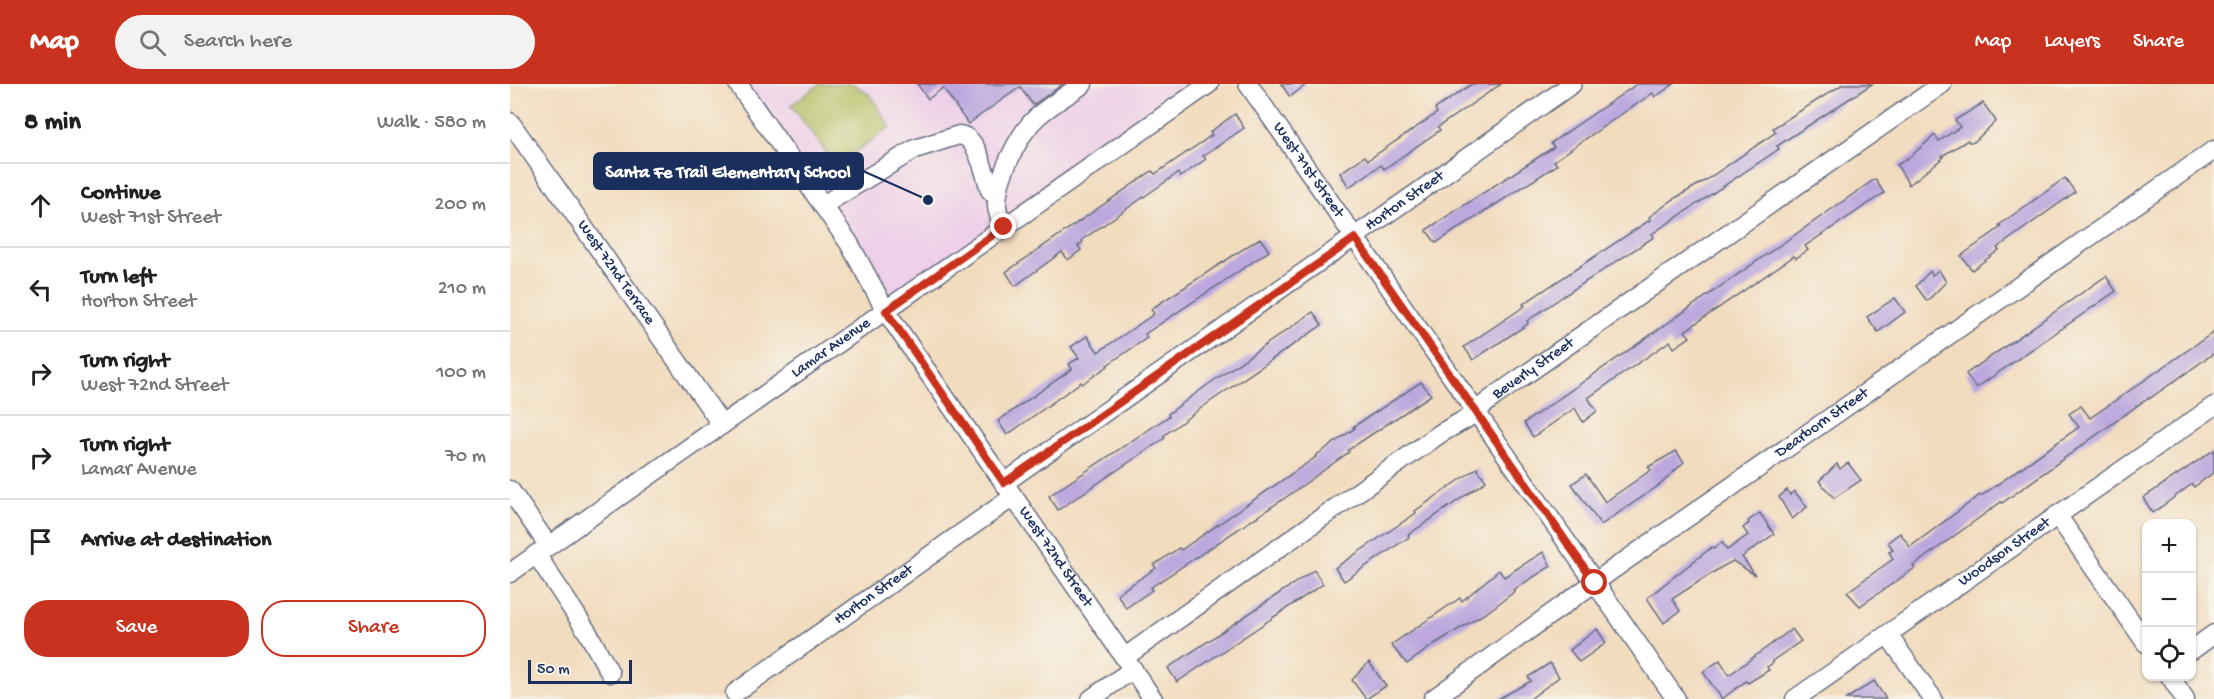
<!DOCTYPE html>
<meta charset="utf-8">
<style>
:root{--surface:#fff;--page:#f2f2f2;--text:#202124;--muted:#757577;--line:#e0e0e0;--accent:#c8321e}
body{margin:0;font-family:"Gochi Hand",sans-serif;background:var(--page);color:var(--text)}
.controls{position:absolute;right:18px;bottom:18px;display:grid;overflow:hidden;border-radius:12px;box-shadow:0 2px 4px #0004}
.controls button{width:54px;height:54px;display:grid;place-items:center;padding:0;border:0;border-bottom:2px solid var(--line);background:var(--surface);color:var(--text);font:30px sans-serif}
.scale{position:absolute;left:18px;bottom:15px;width:104px;box-sizing:border-box;padding-left:6px;border:3px solid #1b2f5e;border-top:0;font-size:16px;line-height:21px;white-space:nowrap;color:#1b2f5e;-webkit-text-stroke:4px #f7f3e8;paint-order:stroke}
.stop{position:absolute;width:18px;height:18px;margin:-14px;border:4px solid #c8321e;border-radius:50%;background:#fff}
.stop.end{background:#c8321e;border-color:#fff;box-shadow:0 2px 6px #0008}
.list{margin:0;padding:0;list-style:none}
h2{display:flex;justify-content:space-between;align-items:center;height:78px;margin:0;padding:0 24px;font-size:26px}
h2 small{font-size:20px;font-weight:400;color:var(--muted)}
.list li{display:grid;grid-template-columns:39px 1fr auto;gap:18px;align-items:center;box-sizing:border-box;height:84px;padding:0 24px;border-top:2px solid var(--line)}
.list b{display:block;font-size:22px;white-space:nowrap}
.list p{margin:0;font-size:20px;white-space:nowrap;color:var(--muted)}
.list em{font-size:20px;font-style:normal;color:var(--muted)}
.actions{display:flex;gap:12px;padding:18px 24px}
.actions a{flex:1;padding:14px 0;border:2px solid var(--accent);border-radius:24px;text-align:center;font-size:21px;color:var(--accent)}
.actions .main{background:var(--accent);color:#fff}
.icon{flex:none;width:33px;height:33px;fill:none;stroke:currentColor;stroke-width:2;stroke-linecap:round;stroke-linejoin:round}
.map{position:relative;flex:none;width:1704px;height:615px;overflow:hidden}
header{display:flex;align-items:center;gap:36px;box-sizing:border-box;height:84px;padding:0 30px;background:var(--accent);color:#fff}
header strong{font-size:28px}
nav{display:flex;gap:33px;margin-inline-start:auto;font-size:21px}
.search{width:420px;height:54px;background:var(--page);display:flex;align-items:center;gap:15px;box-sizing:border-box;padding:0 21px;border-radius:33px;color:var(--muted);font-size:22px}
main{display:flex}
aside{flex:1;background:var(--surface)}
.map>svg:first-child{display:block}
.built{fill:#eed0e8}
.green{fill:#b1be60;stroke:#66765f;stroke-width:1.5}
.building{fill:#bca8de}
.lines{fill:none;stroke-linecap:round;stroke-linejoin:round}
.minor-casing{stroke:#666c80;stroke-width:21}
.minor{stroke:#fff;stroke-width:18}
.route{stroke:#c8321e;stroke-width:8}
.labels{text-anchor:middle;dominant-baseline:central;stroke-width:6;stroke-linejoin:round;paint-order:stroke}
.street-label{font-size:16px;fill:#1b2f5e;stroke:#f7f3e8}
.leader{fill:none;stroke:#1b2f5e;stroke-width:2}
.callout-dot{fill:#1b2f5e;stroke:#f7f3e8;stroke-width:2}
.callout{fill:#1b2f5e;stroke:#1b2f5e;stroke-width:2}
.callout-label{font-size:18px;text-anchor:middle;font-weight:bold;fill:#fff}
</style>
<header>
<strong>Map</strong>
<div class="search"><svg class="icon" aria-label="search" viewBox="0 0 24 24"><circle cx="10" cy="10" r="6"/><path d="M15 15l6 6"/></svg>Search here</div>
<nav><a>Map</a><a>Layers</a><a>Share</a></nav>
</header>
<main>
<aside>
<h2>8 min<small>Walk · 580 m</small></h2>
<ul class="list">
<li><svg class="icon" aria-label="ahead" viewBox="0 0 24 24"><path d="M12 20V5M6 11l6-6 6 6"/></svg><div><b>Continue</b><p>West 71st Street</p></div><em>200 m</em></li>
<li><svg class="icon" aria-label="left" viewBox="0 0 24 24"><path d="M17 20v-9H6M10 6l-5 5 5 5"/></svg><div><b>Turn left</b><p>Horton Street</p></div><em>210 m</em></li>
<li><svg class="icon" aria-label="right" viewBox="0 0 24 24"><path d="M7 20v-9h11M14 6l5 5-5 5"/></svg><div><b>Turn right</b><p>West 72nd Street</p></div><em>100 m</em></li>
<li><svg class="icon" aria-label="right" viewBox="0 0 24 24"><path d="M7 20v-9h11M14 6l5 5-5 5"/></svg><div><b>Turn right</b><p>Lamar Avenue</p></div><em>70 m</em></li>
<li><svg class="icon" aria-label="arrive" viewBox="0 0 24 24"><path d="M6 21V4h12l-3 4 3 4H6"/></svg><div><b>Arrive at destination</b></div></li>
</ul>
<div class="actions"><a class="main">Save</a><a>Share</a></div>
</aside>
<div class="map">
<svg width="1704" height="615" viewBox="0 0 1704 615">
<rect width="100%" height="100%" fill="#f7f3e8"/>
<filter id="ink" filterUnits="userSpaceOnUse"><feTurbulence type="fractalNoise" baseFrequency=".0167" numOctaves="2"/><feDisplacementMap in="SourceGraphic" scale="12" xChannelSelector="R" yChannelSelector="G"/><feConvolveMatrix kernelMatrix="1 2 1 2 8 2 1 2 1" color-interpolation-filters="sRGB"/></filter>
<filter id="wash" filterUnits="userSpaceOnUse"><feTurbulence type="fractalNoise" baseFrequency=".008" numOctaves="4" result="noise"/><feDisplacementMap in="SourceGraphic" scale="24" xChannelSelector="R" yChannelSelector="G"/><feGaussianBlur stdDeviation="1.35" result="paint"/><feColorMatrix in="noise" values="0 0 0 0 0 0 0 0 0 0 0 0 0 0 0 0 0 1.4 0 .05"/><feComposite in="paint" operator="in"/></filter>
<g filter="url(#wash)">
<rect width="100%" height="100%" fill="#f2dcbe"/>
<!-- built -->
<path class="built" d="M234,0H686L381,215L371,208Z"/>
<!-- green -->
<path class="green" d="M310,0H344L360,11L380,43L331,78L322,76L281,21Z"/>
<g id="blocks">
<!-- building -->
<g class="building">
<path d="M407,0H553L523,21L510,3L458,40L433,4L418,15Z"/>
<path d="M771,0H797L780,13Z"/>
<path d="M962,0H991L928,43L930,46L874,85L871,81L839,103L830,89L855,72L858,76L927,29L925,25Z"/>
<path d="M1127,0H1164L1145,13L1143,9L1113,29L1044,77L1047,81L926,159L916,146L1044,63L1041,59Z"/>
<path d="M1333,0H1362L1267,62L1269,65L1142,150L1144,153L1055,211L1017,237L1018,240L963,276L954,263L1015,222L1013,220L1140,136L1139,133L1164,115L1196,96L1266,48L1263,44Z"/>
<path d="M1473,19L1486,37L1464,58H1459L1458,56L1432,72L1434,73L1399,101L1387,81L1401,72L1425,51L1429,57L1450,43L1445,36Z"/>
<path d="M725,30L734,44L693,72L696,75L670,93L668,89L572,156L573,158L568,162L571,166L558,176L552,168L505,202L496,188L642,87L645,90L702,51L700,48Z"/>
<path d="M1555,94L1565,108L1487,164L1489,166L1462,186L1451,172L1491,143L1489,141Z"/>
<path d="M1365,95L1374,109L1295,162L1298,166L1286,174L1284,172L1175,247L1180,253L1164,264L1160,257L1078,314L1087,327L1073,338L1065,324L1023,353L1014,339Z"/>
<path d="M750,154L759,167L635,250L637,254L597,281L598,282L572,300L571,298L497,351L488,337L562,285L559,280L569,274L561,263L577,252L588,268L644,230L641,225Z"/>
<path d="M1429,186L1436,198L1417,217L1406,202L1420,187L1422,191Z"/>
<path d="M1596,192L1606,207L1466,304L1456,290Z"/>
<path d="M1385,214L1395,228L1368,248L1357,233Z"/>
<path d="M803,228L812,241L691,324L653,352L655,354L548,426L539,412L659,332L658,330L696,302Z"/>
<path d="M1704,248V269L1639,315L1638,314L1492,419L1491,418L1403,482L1405,484L1350,522L1337,508L1383,475L1379,468L1383,466L1378,458L1390,449L1400,463L1470,411L1471,412L1569,343L1559,330L1571,322L1580,334Z"/>
<path d="M911,298L921,311L838,366L839,368L775,414L640,504L642,506L616,524L607,510L646,484L644,481L669,464L671,466L806,373L805,372L845,344L843,343Z"/>
<path d="M1704,366V388L1684,403L1682,400L1643,429L1633,414Z"/>
<path d="M1166,367L1174,378L1151,400L1091,441L1062,400L1076,390L1095,418L1141,386L1138,383Z"/>
<path d="M1338,379L1351,396L1324,414L1309,397L1327,380L1330,385Z"/>
<path d="M967,384L976,397L898,451L899,453L834,497L825,484L906,429L905,427Z"/>
<path d="M1277,406L1280,411L1284,407L1297,423L1282,435L1269,413Z"/>
<path d="M1250,429L1264,450L1232,473L1245,491L1223,477L1210,484L1162,515L1170,527L1154,539L1137,514L1202,463L1204,465L1212,458L1217,466L1238,451L1233,444L1239,439L1238,437Z"/>
<path d="M1033,468L1041,482L1003,506L1004,508L979,527L926,559L897,580L881,561L950,514L952,517L989,486L994,493Z"/>
<path d="M804,486L813,500L667,598L658,584Z"/>
<path d="M1087,545L1096,559L1069,578L1060,566Z"/>
<path d="M1282,545L1291,557L1262,577L1263,579L1257,583L1259,586L1238,599L1236,597L1212,615L1193,588L1210,576L1219,591Z"/>
<path d="M859,578L876,602L856,615L842,596Z"/>
<path d="M1040,579L1049,593L1020,615H988L1021,597L1018,593Z"/>
<path d="M1364,597L1376,615H1336Z"/>
</g>
</g>
</g>
<g filter="url(#ink)">
<use href="#blocks" fill-opacity="0" stroke="#666c80" stroke-width="1.5"/>
<g class="lines">
<!-- minor casing -->
<g class="minor-casing">
<g id="minor">
<path id="s1" d="M228,0L339,159L376,227L399,261L643,615"/>
<path id="s2" d="M738,0L1166,615"/>
<path id="s3" d="M0,38L212,341"/>
<path d="M313,121L405,65L449,51C468,52 475,91 480,106L484,110H488"/>
<path d="M494,143C491,136 487,129 487,121C486,96 509,49 527,33C541,20 558,11 573,0"/>
<path id="s4" d="M494,399L1062,0"/>
<path d="M0,406L38,461"/>
<path d="M1547,431L1636,559"/>
<path d="M26,470L78,549L100,589"/>
<path id="s5" d="M0,489L699,0"/>
<path d="M1378,551L1423,615"/>
<path d="M1682,566L1704,550"/>
<path id="s6" d="M615,573L931,349L956,335L985,312L1432,0"/>
<path d="M1660,592L1675,615"/>
<path id="s7" d="M225,609L503,413"/>
<path d="M581,615L623,585"/>
<path id="s8" d="M923,615L1102,486L1704,66"/>
<path id="s9" d="M1285,615L1704,322"/>
</g>
</g>
<!-- minor -->
<use href="#minor" class="minor"/>
</g>
</g>
<g class="lines" filter="url(#ink)">
<!-- route -->
<path class="route" d="M494,143L376,227L494,399L845,154L1085,499"/>
</g>
<g class="labels">
<!-- street labels -->
<g class="street-label">
<text stroke="none"><textPath href="#s2" startOffset="105">West 71st Street</textPath></text>
<text stroke="none"><textPath href="#s4" startOffset="490">Horton Street</textPath></text>
<text stroke="none"><textPath href="#s3" startOffset="184">West 72nd Terrace</textPath></text>
<text stroke="none"><textPath href="#s5" startOffset="392">Lamar Avenue</textPath></text>
<text stroke="none"><textPath href="#s6" startOffset="500">Beverly Street</textPath></text>
<text stroke="none"><textPath href="#s8" startOffset="477">Dearborn Street</textPath></text>
<text stroke="none"><textPath href="#s9" startOffset="256">Woodson Street</textPath></text>
<text stroke="none"><textPath href="#s1" startOffset="570">West 72nd Street</textPath></text>
<text stroke="none"><textPath href="#s7" startOffset="170">Horton Street</textPath></text>
</g>
</g>
<!-- callouts -->
<path class="leader" d="M418 116L353 87"/>
<circle class="callout-dot" cx="418" cy="116" r="6"/>
<rect class="callout" x="84" y="69" width="269" height="36" rx="6"/>
<g class="callout-label">
<text x="218" y="93">Santa Fe Trail Elementary School</text>
</g>
</svg>
<div class="controls">
<button>+</button>
<button>−</button>
<button><svg class="icon" aria-label="locate" viewBox="0 0 24 24"><circle cx="12" cy="12" r="6"/><path d="M12 2v4M12 18v4M2 12h4M18 12h4"/></svg></button>
</div>
<div class="scale">50 m</div>
<div class="stop" style="left:1085px;top:499px"></div>
<div class="stop end" style="left:494px;top:143px"></div>
</div>
</main>
